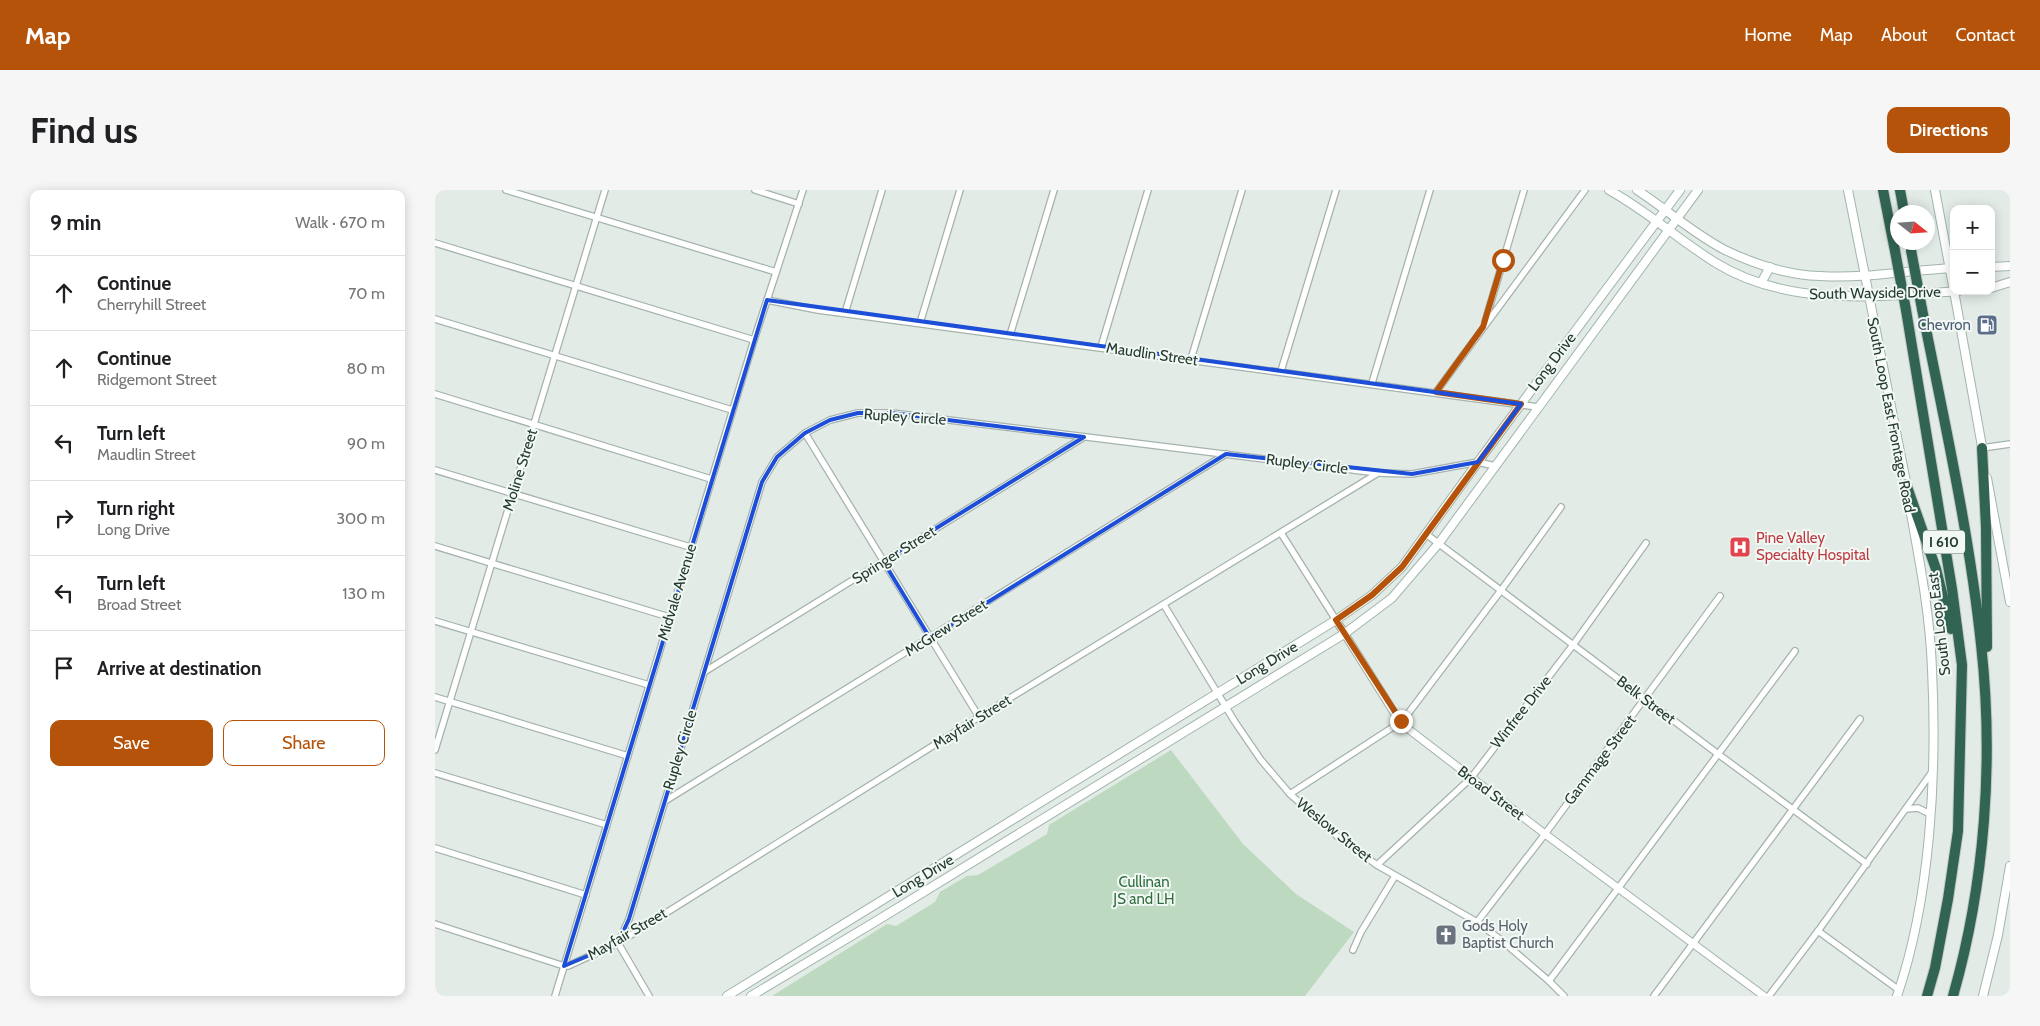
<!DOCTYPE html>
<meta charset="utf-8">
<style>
:root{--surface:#fff;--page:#f6f6f6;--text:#202124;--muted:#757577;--line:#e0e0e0;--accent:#b45309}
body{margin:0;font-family:Cabin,sans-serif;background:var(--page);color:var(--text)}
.controls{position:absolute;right:15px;top:15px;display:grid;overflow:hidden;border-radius:10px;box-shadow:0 2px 12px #0003}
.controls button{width:45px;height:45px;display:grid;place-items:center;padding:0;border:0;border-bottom:1px solid var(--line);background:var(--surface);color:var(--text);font:25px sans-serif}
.compass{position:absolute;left:1455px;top:15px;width:45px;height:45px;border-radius:50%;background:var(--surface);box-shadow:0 2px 12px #0003;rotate:107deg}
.stop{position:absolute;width:15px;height:15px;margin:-11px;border:4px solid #b45309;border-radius:50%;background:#fff}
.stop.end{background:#b45309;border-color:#fff;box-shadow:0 1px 5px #0008}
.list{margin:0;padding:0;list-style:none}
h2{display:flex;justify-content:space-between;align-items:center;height:65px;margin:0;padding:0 20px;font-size:21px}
h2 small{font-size:16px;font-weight:400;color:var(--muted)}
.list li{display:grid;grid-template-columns:32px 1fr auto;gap:15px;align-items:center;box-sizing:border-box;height:75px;padding:0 20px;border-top:1px solid var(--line)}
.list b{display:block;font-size:19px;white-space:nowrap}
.list p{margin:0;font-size:16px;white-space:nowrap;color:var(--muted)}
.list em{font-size:16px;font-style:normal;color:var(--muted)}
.actions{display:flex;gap:10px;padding:15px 20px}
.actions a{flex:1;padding:11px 0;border:1px solid var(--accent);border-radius:10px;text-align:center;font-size:18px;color:var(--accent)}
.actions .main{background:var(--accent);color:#fff}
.icon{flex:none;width:28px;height:28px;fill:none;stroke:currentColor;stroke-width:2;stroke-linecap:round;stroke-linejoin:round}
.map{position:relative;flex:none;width:1575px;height:806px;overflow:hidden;border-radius:10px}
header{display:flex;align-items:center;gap:30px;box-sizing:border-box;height:70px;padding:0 25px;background:var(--accent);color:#fff}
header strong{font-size:24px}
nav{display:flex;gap:28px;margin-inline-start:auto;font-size:18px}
.intro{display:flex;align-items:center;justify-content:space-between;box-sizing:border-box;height:120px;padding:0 30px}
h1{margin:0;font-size:35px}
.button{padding:12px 22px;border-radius:10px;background:var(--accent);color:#fff;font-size:18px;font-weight:700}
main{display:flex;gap:30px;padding:0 30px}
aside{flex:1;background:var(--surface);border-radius:10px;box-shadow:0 2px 12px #0003}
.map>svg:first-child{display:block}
.green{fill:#bddac1}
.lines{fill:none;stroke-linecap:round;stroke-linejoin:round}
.minor-casing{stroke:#a5b3ac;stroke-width:8}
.tertiary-casing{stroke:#a5b3ac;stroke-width:9}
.secondary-casing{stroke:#a2b6ac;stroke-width:10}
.motorway-casing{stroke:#c2c8c5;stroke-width:12}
.minor{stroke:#fff;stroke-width:5.5}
.tertiary{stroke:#fff;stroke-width:7}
.secondary{stroke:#fff;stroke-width:8}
.motorway{stroke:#326453;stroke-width:10}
.motorway-bridge-casing{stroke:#c2c8c5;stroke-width:12;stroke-linecap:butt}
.motorway-bridge{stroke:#326453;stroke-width:10}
.route{stroke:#b45309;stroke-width:6}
.marked{fill:none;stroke:#1d4ed8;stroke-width:4;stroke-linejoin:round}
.labels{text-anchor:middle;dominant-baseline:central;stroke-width:4;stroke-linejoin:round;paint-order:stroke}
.shield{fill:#f2f8f4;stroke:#62746c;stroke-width:1}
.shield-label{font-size:14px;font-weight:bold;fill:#243b31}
.street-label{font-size:15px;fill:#243b31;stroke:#f2f8f4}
.service-label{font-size:15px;fill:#4e5e75;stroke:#f2f8f4;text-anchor:end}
.health-label{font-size:15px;fill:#be3a42;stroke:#f2f8f4;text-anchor:start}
.park-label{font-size:15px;fill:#316e40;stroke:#f2f8f4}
.worship-label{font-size:15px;fill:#5b616d;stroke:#f2f8f4;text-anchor:start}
</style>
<header>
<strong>Map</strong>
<nav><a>Home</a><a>Map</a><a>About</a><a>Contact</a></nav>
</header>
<div class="intro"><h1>Find us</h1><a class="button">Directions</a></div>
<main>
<aside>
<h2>9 min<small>Walk · 670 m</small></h2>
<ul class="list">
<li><svg class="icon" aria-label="ahead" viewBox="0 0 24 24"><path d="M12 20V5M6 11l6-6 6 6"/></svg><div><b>Continue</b><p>Cherryhill Street</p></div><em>70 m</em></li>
<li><svg class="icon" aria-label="ahead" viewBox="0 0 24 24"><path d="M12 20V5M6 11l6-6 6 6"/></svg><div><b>Continue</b><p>Ridgemont Street</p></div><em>80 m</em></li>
<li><svg class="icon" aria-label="left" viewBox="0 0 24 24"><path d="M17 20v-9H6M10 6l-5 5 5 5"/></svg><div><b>Turn left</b><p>Maudlin Street</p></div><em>90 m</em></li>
<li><svg class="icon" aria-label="right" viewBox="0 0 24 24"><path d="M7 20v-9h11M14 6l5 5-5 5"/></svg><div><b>Turn right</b><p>Long Drive</p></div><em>300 m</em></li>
<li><svg class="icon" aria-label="left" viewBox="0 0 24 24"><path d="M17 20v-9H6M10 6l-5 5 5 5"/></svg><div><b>Turn left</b><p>Broad Street</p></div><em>130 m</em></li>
<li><svg class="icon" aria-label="arrive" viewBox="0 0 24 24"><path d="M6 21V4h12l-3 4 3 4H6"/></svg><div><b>Arrive at destination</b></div></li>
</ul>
<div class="actions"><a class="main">Save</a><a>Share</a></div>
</aside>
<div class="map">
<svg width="1575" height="806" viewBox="0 0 1575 806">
<rect width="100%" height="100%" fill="#e2ebe6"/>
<!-- green -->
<path class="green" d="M736,560L808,654L861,704L919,742L870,806H337L452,734L461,736L500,712L505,702L532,686L543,685L612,644L614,635Z"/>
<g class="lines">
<!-- minor casing -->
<g class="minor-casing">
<g id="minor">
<path d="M71,0L341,82"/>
<path d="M320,0L364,14"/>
<path d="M0,53L319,150"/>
<path d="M332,110L383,120L1103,217"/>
<path d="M410,123L447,0"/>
<path d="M0,129L297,220"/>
<path d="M1050,132L1089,0"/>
<path d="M485,133L525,0"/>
<path d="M575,145L619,0"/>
<path d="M666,157L713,0"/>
<path d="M756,169L807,0"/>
<path d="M846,181L901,0"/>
<path d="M937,193L995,0"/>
<path d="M1001,202L1150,0"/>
<path d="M0,204L276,289"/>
<path d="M370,243L544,527"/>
<path d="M1547,258L1575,254"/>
<path d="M0,280L255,357"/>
<path d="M846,343L901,430"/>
<path d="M991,344L1283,564L1432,674"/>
<path d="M0,356L234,427"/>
<path d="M729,415L800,532L826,570L855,604L903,647L942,675L1042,732L1066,750L1114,791L1129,806"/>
<path d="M0,431L214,495"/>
<path d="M269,482L649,247"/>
<path d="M0,507L193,566"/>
<path d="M0,560L170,0"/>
<path d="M0,583L172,635"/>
<path d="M855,604L958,537L972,525L1067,399L1126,317"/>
<path d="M230,611L791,264"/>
<path d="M1471,619L1483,618L1495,624"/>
<path d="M0,658L151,705"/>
<path d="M942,675L1036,588L1138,455L1211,353"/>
<path d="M1042,732L1110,644L1285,406"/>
<path d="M0,734L129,776H133L183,753L544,527L943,283"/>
<path d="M1383,741L1464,800"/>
<path d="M918,760L926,742L960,686"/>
<path d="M1114,791L1360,461"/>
<path d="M120,806L319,150L368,0"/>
<path d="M214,806L183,753L194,729L327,292L342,267L370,243L395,230L423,223H457L943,283L977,284L1043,272L1060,276"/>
<path d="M1219,806L1425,529"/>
<path d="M1334,806L1383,741L1497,582"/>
</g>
</g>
<!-- tertiary casing -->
<g class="tertiary-casing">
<path id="tertiary" d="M901,430L960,524L972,538L1110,644L1329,806"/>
</g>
<!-- secondary casing -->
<g class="secondary-casing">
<g id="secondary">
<path d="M1174,0C1212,21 1244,50 1281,73C1352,117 1444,107 1524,101"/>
<path d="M1202,0C1231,19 1259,44 1290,60C1319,74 1354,85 1385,86C1430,89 1474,80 1519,78"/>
<path d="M1413,0L1472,297"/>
<path d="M1500,0L1519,101"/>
<path d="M1556,77L1575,76"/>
<path d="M1326,93L1335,77"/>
<path d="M1556,98L1575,92"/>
<path d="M1519,101L1548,262"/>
<path d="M1552,288L1575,412"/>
<path d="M292,806L901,430L937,405L967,377L1043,272L1245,0"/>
<path d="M316,806L443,730L909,444L957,408L1004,353L1263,0"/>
<path d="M1462,806C1496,708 1502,582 1497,479C1495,423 1484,368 1474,313"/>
<path d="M1548,806L1563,745L1575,676"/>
</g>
</g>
<!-- motorway casing -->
<g class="motorway-casing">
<g id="motorway">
<path d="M1448,0L1460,61"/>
<path d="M1465,0L1469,22"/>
<path d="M1487,119C1509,230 1534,341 1546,454C1559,570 1550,694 1518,806"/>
<path d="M1471,120L1517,399L1527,475L1523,641L1513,709L1500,778L1492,806"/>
<path d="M1547,258L1551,337L1552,457"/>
<path d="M1471,294L1501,379L1516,439"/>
</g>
</g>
<!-- minor -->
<use href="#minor" class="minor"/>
<!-- tertiary -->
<use href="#tertiary" class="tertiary"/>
<!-- secondary -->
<use href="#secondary" class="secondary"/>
<!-- motorway -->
<use href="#motorway" class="motorway"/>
<!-- motorway-bridge casing -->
<g class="motorway-bridge-casing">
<g id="motorway-bridge">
<path d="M1476,60L1487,119"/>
<path d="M1460,61L1471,120"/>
</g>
</g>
<!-- motorway-bridge -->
<use href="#motorway-bridge" class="motorway-bridge"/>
</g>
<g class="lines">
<!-- route -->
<path class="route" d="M966,531L901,430L937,405L967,377L1086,214L1001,202L1048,137L1068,70"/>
</g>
<!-- marked area -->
<path class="marked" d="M332,110L1086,214L1043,272L977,284L791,264L495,448L448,371L649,247L457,223H423L395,230L370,243L342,267L327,292L194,729L183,753L129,776Z"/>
<!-- icons -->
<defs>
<g id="fuel-square" transform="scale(1.125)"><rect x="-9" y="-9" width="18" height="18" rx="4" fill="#5c6f8a" stroke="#f2f8f4"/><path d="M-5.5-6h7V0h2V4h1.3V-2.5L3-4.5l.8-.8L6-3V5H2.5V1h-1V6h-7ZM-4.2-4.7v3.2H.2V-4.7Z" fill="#fff"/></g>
<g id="hospital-square" transform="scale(1.125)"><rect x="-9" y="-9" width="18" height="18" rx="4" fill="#e0444e" stroke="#f2f8f4"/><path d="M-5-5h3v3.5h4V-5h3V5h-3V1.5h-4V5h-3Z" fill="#fff"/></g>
<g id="church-square" transform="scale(1.125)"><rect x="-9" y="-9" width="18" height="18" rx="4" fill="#6b7280" stroke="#f2f8f4"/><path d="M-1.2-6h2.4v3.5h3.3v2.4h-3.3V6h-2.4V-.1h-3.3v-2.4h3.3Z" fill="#fff"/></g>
</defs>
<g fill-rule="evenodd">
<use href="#fuel-square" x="1552" y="135"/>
<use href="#hospital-square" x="1305" y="357"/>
<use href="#church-square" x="1011" y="745"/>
</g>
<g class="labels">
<!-- shield labels -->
<rect class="shield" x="1488" y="340.5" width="42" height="23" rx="4"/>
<g class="shield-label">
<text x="1509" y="352">I 610</text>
</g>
<!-- street labels -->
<g class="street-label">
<text transform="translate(1440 103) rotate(-1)">South Wayside Drive</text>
<text transform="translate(717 164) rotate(8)">Maudlin Street</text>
<text transform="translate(1117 172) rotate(-53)">Long Drive</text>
<text transform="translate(1456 225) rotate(79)">South Loop East Frontage Road</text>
<text transform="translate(470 227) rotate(4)">Rupley Circle</text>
<text transform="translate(872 274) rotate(7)">Rupley Circle</text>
<text transform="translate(85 280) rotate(-73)">Moline Street</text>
<text transform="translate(459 365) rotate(-32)">Springer Street</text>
<text transform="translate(242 402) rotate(-73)">Midvale Avenue</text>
<text transform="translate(1504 434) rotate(-97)">South Loop East</text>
<text transform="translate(511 438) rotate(-32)">McGrew Street</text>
<text transform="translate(832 473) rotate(-31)">Long Drive</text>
<text transform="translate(1211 510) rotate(37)">Belk Street</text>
<text transform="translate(1086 522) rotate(-52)">Winfree Drive</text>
<text transform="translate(537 532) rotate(-32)">Mayfair Street</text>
<text transform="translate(245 560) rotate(-73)">Rupley Circle</text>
<text transform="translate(1165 570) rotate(-53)">Gammage Street</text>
<text transform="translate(1056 603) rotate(37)">Broad Street</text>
<text transform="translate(899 640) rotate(39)">Weslow Street</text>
<text transform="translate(488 686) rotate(-31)">Long Drive</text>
<text transform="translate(192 744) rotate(-30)">Mayfair Street</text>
</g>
<!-- service labels -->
<g class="service-label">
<text x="1536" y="135">Chevron</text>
</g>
<!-- health labels -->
<g class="health-label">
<text x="1321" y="348">Pine Valley<tspan x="1321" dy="17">Specialty Hospital</tspan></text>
</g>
<!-- park labels -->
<g class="park-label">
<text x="709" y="692">Cullinan<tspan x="709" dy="17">JS and LH</tspan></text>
</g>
<!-- worship labels -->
<g class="worship-label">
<text x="1027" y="736">Gods Holy<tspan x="1027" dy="17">Baptist Church</tspan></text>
</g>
</g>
</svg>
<div class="controls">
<button>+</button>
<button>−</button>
</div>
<svg class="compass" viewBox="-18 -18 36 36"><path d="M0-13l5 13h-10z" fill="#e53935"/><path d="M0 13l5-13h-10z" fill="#757577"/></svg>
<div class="stop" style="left:1068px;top:70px"></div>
<div class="stop end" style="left:966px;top:531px"></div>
</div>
</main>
